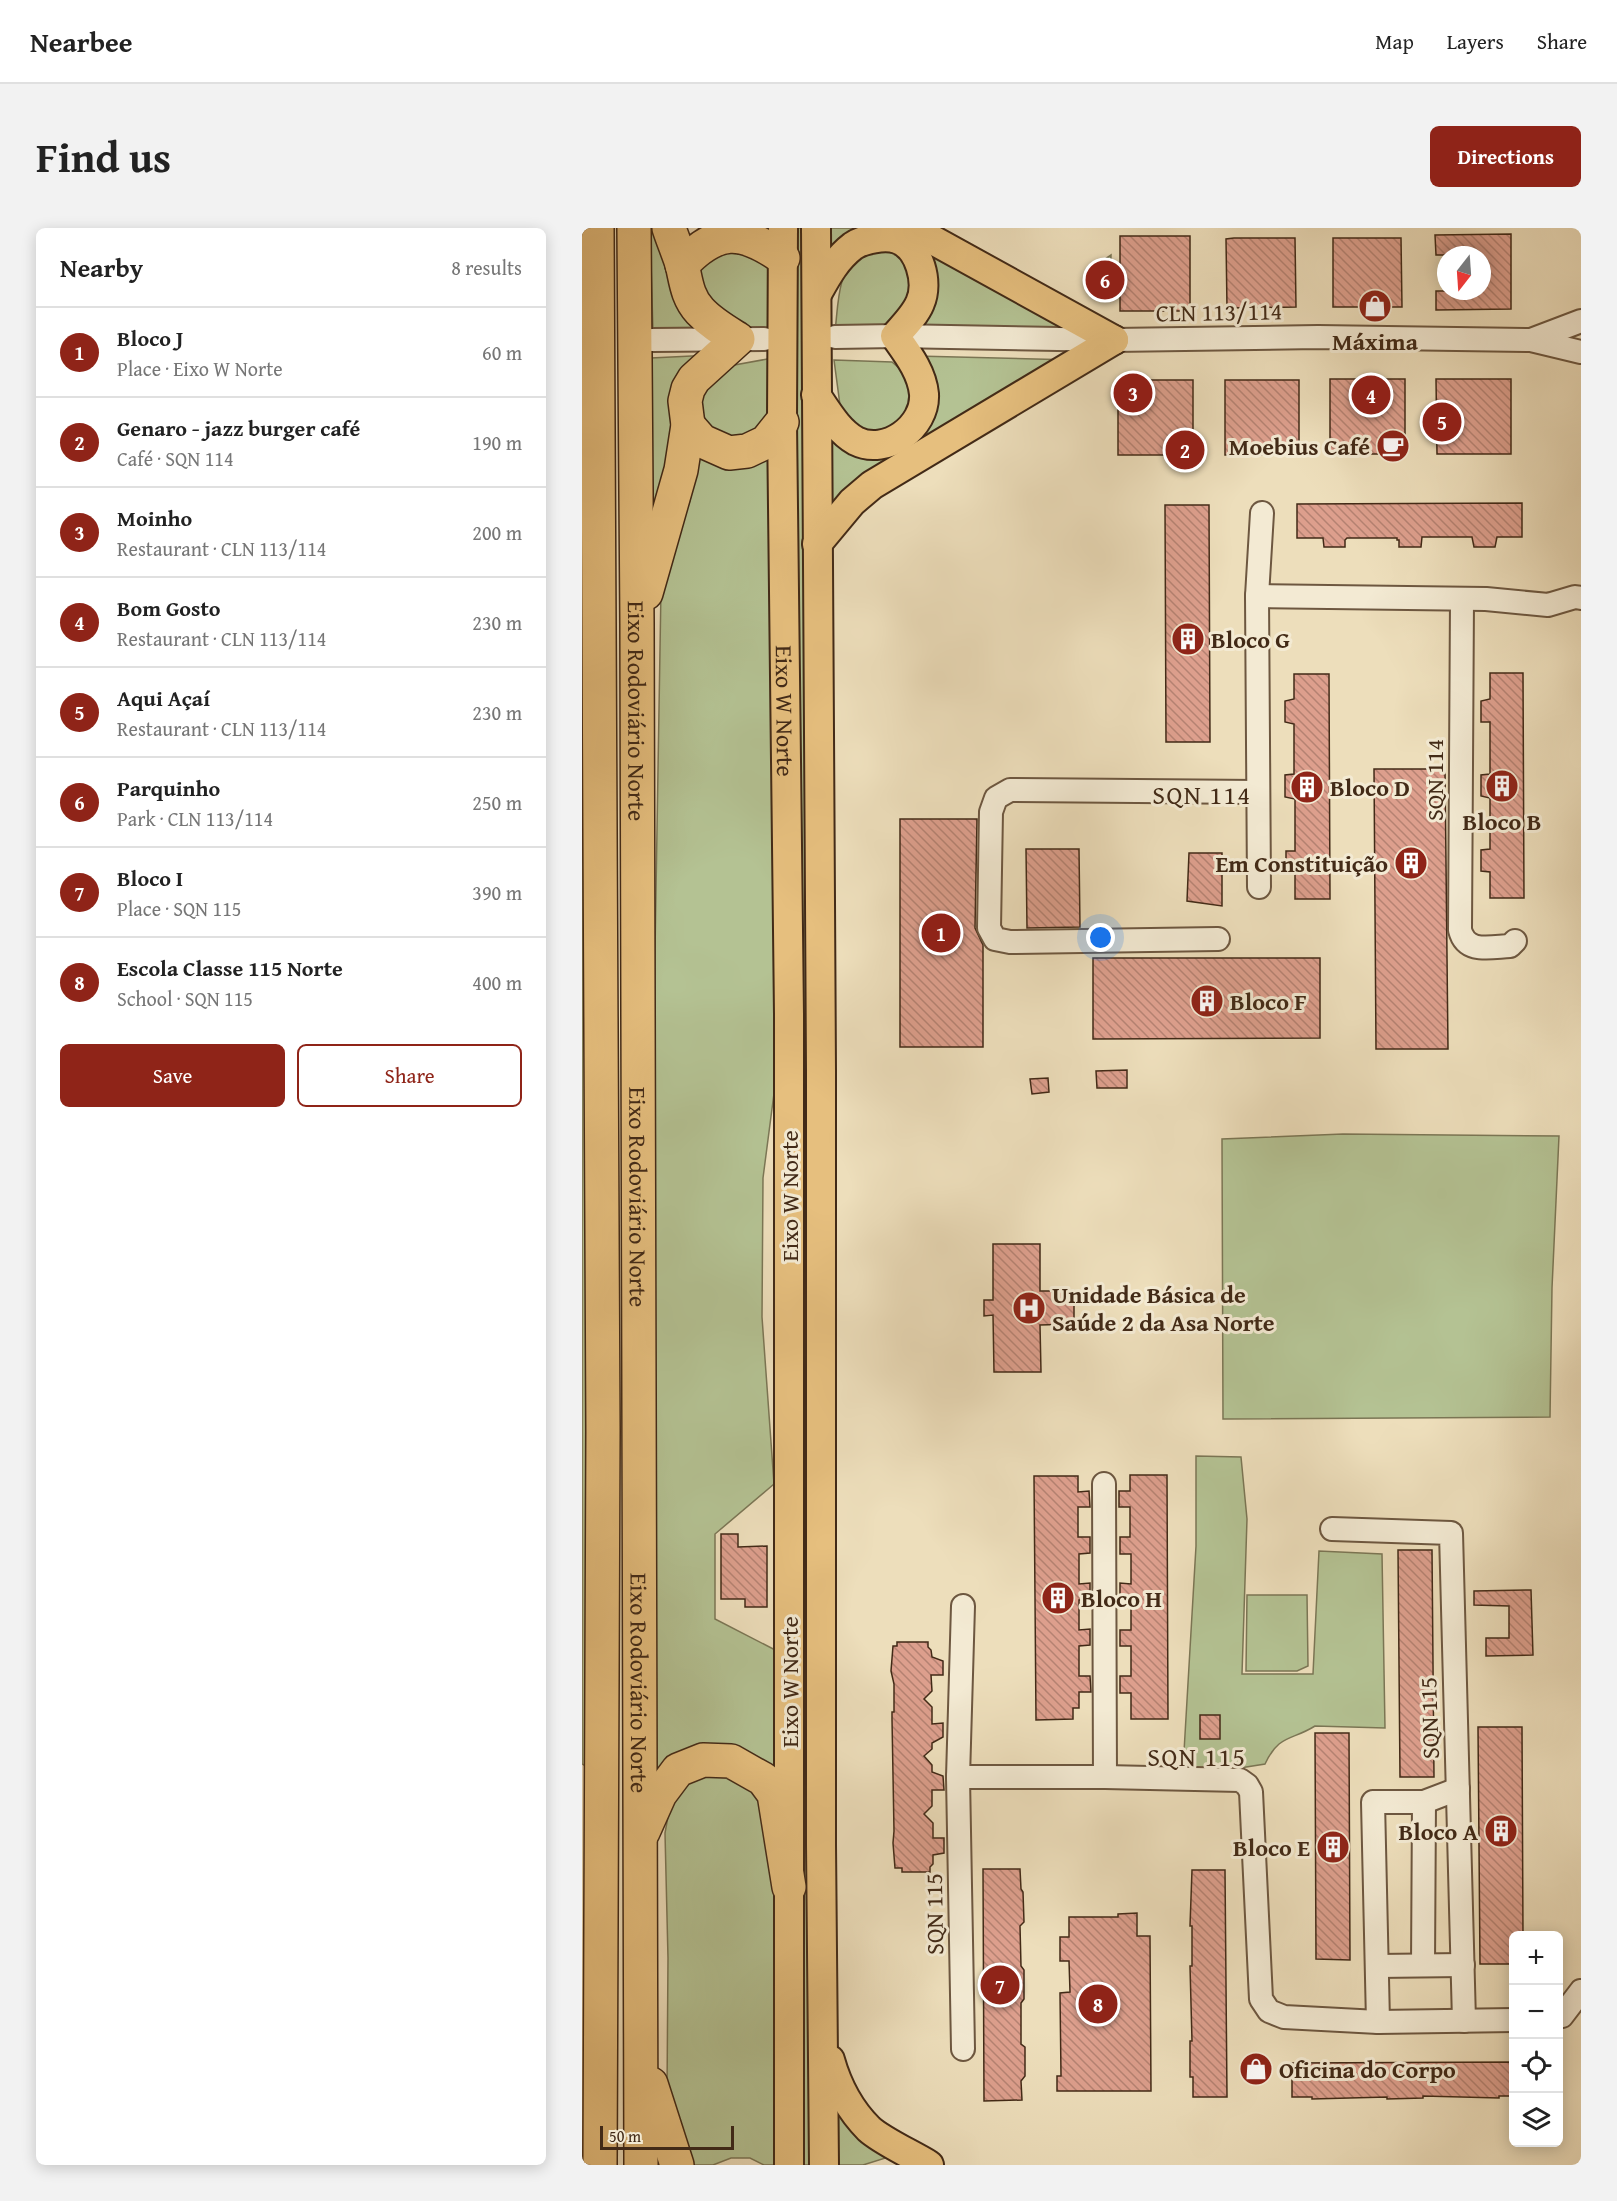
<!DOCTYPE html>
<meta charset="utf-8">
<style>
:root{--surface:#fff;--page:#f2f2f2;--text:#222;--muted:#767676;--line:#e0e0e0;--accent:#8f2418}
body{margin:0;font-family:"Gentium Book Plus",serif;background:var(--page);color:var(--text)}
.controls{position:absolute;right:18px;bottom:18px;display:grid;overflow:hidden;border-radius:9px;box-shadow:0 3px 15px #0003}
.controls button{width:54px;height:54px;display:grid;place-items:center;padding:0;border:0;border-bottom:2px solid var(--line);background:var(--surface);color:var(--text);font:30px sans-serif}
.compass{position:absolute;left:855px;top:18px;width:54px;height:54px;border-radius:50%;background:var(--surface);box-shadow:0 3px 15px #0003;rotate:197deg}
.scale{position:absolute;left:18px;bottom:15px;width:134px;box-sizing:border-box;padding-left:6px;border:3px solid #422a17;border-top:0;font-size:16px;line-height:21px;white-space:nowrap;color:#422a17;-webkit-text-stroke:4px #f3ead3;paint-order:stroke}
.you{position:absolute;left:519px;top:710px;width:21px;height:21px;margin:-15px;border:4px solid #fff;border-radius:50%;background:#1a73e8;box-shadow:0 0 0 9px #1a73e833}
.badge{display:grid;place-items:center;width:39px;height:39px;border-radius:50%;background:var(--accent);color:#fff;font-size:20px;font-weight:700}
.pin{position:absolute;translate:-50% -50%;border:3px solid #fff;box-shadow:0 2px 6px #0006}
.list{margin:0;padding:0;list-style:none}
h2{display:flex;justify-content:space-between;align-items:center;height:78px;margin:0;padding:0 24px;font-size:26px}
h2 small{font-size:20px;font-weight:400;color:var(--muted)}
.list li{display:grid;grid-template-columns:39px 1fr auto;gap:18px;align-items:center;box-sizing:border-box;height:90px;padding:0 24px;border-top:2px solid var(--line)}
.list b{display:block;font-size:22px;white-space:nowrap}
.list p{margin:0;font-size:20px;white-space:nowrap;color:var(--muted)}
.list em{font-size:20px;font-style:normal;color:var(--muted)}
.actions{display:flex;gap:12px;padding:18px 24px}
.actions a{flex:1;padding:14px 0;border:2px solid var(--accent);border-radius:9px;text-align:center;font-size:21px;color:var(--accent)}
.actions .main{background:var(--accent);color:#fff}
.icon{flex:none;width:33px;height:33px;fill:none;stroke:currentColor;stroke-width:2;stroke-linecap:round;stroke-linejoin:round}
.map{position:relative;flex:none;width:999px;height:1937px;overflow:hidden;border-radius:9px}
header{display:flex;align-items:center;gap:36px;box-sizing:border-box;height:84px;padding:0 30px;background:var(--surface);border-bottom:2px solid var(--line)}
header strong{font-size:28px}
nav{display:flex;gap:33px;margin-inline-start:auto;font-size:21px}
.intro{display:flex;align-items:center;justify-content:space-between;box-sizing:border-box;height:144px;padding:0 36px}
h1{margin:0;font-size:42px}
.button{padding:15px 27px;border-radius:9px;background:var(--accent);color:#fff;font-size:21px;font-weight:700}
main{display:flex;gap:36px;padding:0 36px}
aside{flex:1;background:var(--surface);border-radius:9px;box-shadow:0 3px 15px #0003}
.map>svg:first-child{display:block}
.green{fill:#b4c293;stroke:#7b7655;stroke-width:1.5}
.building{fill:url(#building-back-hatch);stroke:#422a17;stroke-width:1.5}
.lines{fill:none;stroke-linecap:round;stroke-linejoin:round}
.minor-casing{stroke:#6d5740;stroke-width:26}
.major-casing{stroke:#422a17;stroke-width:32}
.highway-casing{stroke:#422a17;stroke-width:36}
.minor{stroke:#f3ead3;stroke-width:22}
.major{stroke:#e6bf7e;stroke-width:28}
.highway{stroke:#e6bf7e;stroke-width:33}
.labels{text-anchor:middle;dominant-baseline:central;stroke-width:6;stroke-linejoin:round;paint-order:stroke}
.street-label{font-size:24px;fill:#422a17;stroke:#f3ead3}
.poi-label{font-size:24px;font-weight:bold;fill:#422a17;stroke:#f3ead3;text-anchor:start}
.neighbourhood-label{font-size:26px;letter-spacing:1.5px;fill:#422a17;stroke:#f3ead3}
</style>
<header>
<strong>Nearbee</strong>
<nav><a>Map</a><a>Layers</a><a>Share</a></nav>
</header>
<div class="intro"><h1>Find us</h1><a class="button">Directions</a></div>
<main>
<aside>
<h2>Nearby<small>8 results</small></h2>
<ul class="list">
<li><span class="badge">1</span><div><b>Bloco J</b><p>Place · Eixo W Norte</p></div><em>60 m</em></li>
<li><span class="badge">2</span><div><b>Genaro - jazz burger café</b><p>Café · SQN 114</p></div><em>190 m</em></li>
<li><span class="badge">3</span><div><b>Moinho</b><p>Restaurant · CLN 113/114</p></div><em>200 m</em></li>
<li><span class="badge">4</span><div><b>Bom Gosto</b><p>Restaurant · CLN 113/114</p></div><em>230 m</em></li>
<li><span class="badge">5</span><div><b>Aqui Açaí</b><p>Restaurant · CLN 113/114</p></div><em>230 m</em></li>
<li><span class="badge">6</span><div><b>Parquinho</b><p>Park · CLN 113/114</p></div><em>250 m</em></li>
<li><span class="badge">7</span><div><b>Bloco I</b><p>Place · SQN 115</p></div><em>390 m</em></li>
<li><span class="badge">8</span><div><b>Escola Classe 115 Norte</b><p>School · SQN 115</p></div><em>400 m</em></li>
</ul>
<div class="actions"><a class="main">Save</a><a>Share</a></div>
</aside>
<div class="map">
<svg width="999" height="1937" viewBox="0 0 999 1937">
<defs>
<pattern id="building-back-hatch" width="6" height="6" patternUnits="userSpaceOnUse" patternTransform="scale(1.5)"><rect width="6" height="6" fill="#dd9f8d"/><path d="M-1 5l2 2M0 0l6 6M5-1l2 2" fill="none" stroke="#b58272"/></pattern>
</defs>
<rect width="100%" height="100%" fill="#eddebb"/>
<filter id="stains"><feTurbulence type="fractalNoise" baseFrequency=".00333" numOctaves="4"/><feColorMatrix values="0 0 0 0 .2 0 0 0 0 .09 0 0 0 0 .02 0 0 0 .5 -.17"/></filter>
<radialGradient id="worn" r=".72"><stop offset=".6" stop-color="#630" stop-opacity="0"/><stop offset="1" stop-color="#630" stop-opacity=".3"/></radialGradient>
<!-- green -->
<g class="green">
<path d="M68,0H81L137,106L71,105Z"/>
<path d="M211,0H225L234,1937H220Z"/>
<path d="M243,0H314L492,100L333,103L328,14L249,30Z"/>
<path d="M309,20L337,50L315,98L253,103C256,82 255,40 277,29C286,24 299,23 309,20Z"/>
<path d="M127,22L182,27L189,46L188,106L159,99L116,66L113,40Z"/>
<path d="M529,27L528,62L506,42Z"/>
<path d="M130,127L71,308L69,130Z"/>
<path d="M334,128L491,132L246,294L245,192L324,217Z"/>
<path d="M191,130L189,190L166,215L120,204L116,176L122,160L147,138Z"/>
<path d="M252,132L310,134L325,147L334,180L301,209L264,195L258,177Z"/>
<path d="M193,216L194,850L181,950L180,1089L192,1256L133,1306V1391L199,1425L198,1553L176,1534L74,1553L71,845L79,361L91,310L108,273L116,217Z"/>
<path d="M0,606L5,701L10,1542L0,1536Z"/>
<path d="M761,906L977,908L970,1060L968,1189L641,1191L640,911Z"/>
<path d="M614,1228L659,1229L665,1291L660,1446H731L737,1323L800,1326L803,1500L733,1498C709,1513 697,1506 683,1536L658,1540L601,1541L614,1318Z"/>
<path d="M665,1367H725L726,1438L715,1443H664Z"/>
<path d="M134,1540L177,1560L194,1663L199,1937H182L168,1930H149L131,1937H106L85,1865L86,1730L83,1605L89,1572L99,1558Z"/>
<path d="M255,1872L310,1928L281,1937H255Z"/>
</g>
<!-- building -->
<g class="building">
<path d="M929,6V81L854,82V63H900V27H854L853,7Z"/>
<rect x="538" y="8" width="70" height="75"/>
<path d="M652,10H713L714,79L645,80L644,11Z"/>
<path d="M751,10H819L820,79H751Z"/>
<rect x="748" y="151" width="75" height="75"/>
<path d="M854,151H929V226H855Z"/>
<rect x="536" y="152" width="75" height="75"/>
<rect x="643" y="152" width="74" height="75"/>
<path d="M940,275V309H915L913,319H892L890,309H840L839,319H817V312H815V310H765L763,312V319H742L741,310H715V276Z"/>
<path d="M583,277H627L628,514H584Z"/>
<path d="M908,445H941L942,670H908V644L899,643V622L908,621V570L899,568V547L908,546V494H899V473L908,471Z"/>
<path d="M712,446H747L748,671H713V644H704V623H713V571L703,569V547L712,546V496L703,494V473L712,471Z"/>
<path d="M792,541H863L866,821H794Z"/>
<path d="M318,591H395L393,700L401,717V819H318Z"/>
<path d="M444,621H497L498,699L445,700Z"/>
<path d="M607,625H640V678L605,673Z"/>
<path d="M511,730H738V810L511,811Z"/>
<path d="M545,842V860H515L514,843Z"/>
<path d="M466,850L467,864L450,866L448,851Z"/>
<path d="M411,1016H458V1063H492V1096L458,1097L459,1144H412L411,1087L402,1088V1072H411Z"/>
<path d="M548,1247H585L586,1491H549V1465H538V1448H549V1418H538V1402H549V1372H538V1355L549,1356V1326H538V1309H548V1279H537V1263H548Z"/>
<path d="M452,1248H496V1264L507,1263L508,1279H496V1309H508V1325L497,1326V1356L508,1355V1372H497V1402L508,1401V1417L497,1418V1448H508L509,1464H497V1480H491V1491L454,1492Z"/>
<path d="M139,1306H156V1319L185,1318V1379H163V1371H139Z"/>
<path d="M816,1322H850L852,1549H818Z"/>
<path d="M949,1362L951,1427L904,1428V1410H927V1378L892,1377V1363Z"/>
<path d="M315,1414H346V1419L349,1422L350,1429L361,1433V1447H349L350,1463L342,1471L350,1479V1496L361,1495V1509L350,1515V1521L342,1528L350,1537V1544L361,1548L362,1562H350V1578L342,1586L351,1595V1610H362V1625L351,1627V1636L348,1639V1644H320V1640H313L311,1615L312,1603L310,1491V1484H312V1456L309,1443L311,1418H315Z"/>
<rect x="618" y="1487" width="20" height="24"/>
<path d="M896,1499H940L941,1707H932V1736H898Z"/>
<path d="M733,1505H767L768,1732L734,1731Z"/>
<path d="M401,1641H438L439,1661L441,1664L442,1694L438,1698L439,1738L442,1742V1771L439,1775V1816L443,1819V1848L439,1853L440,1872L402,1873Z"/>
<path d="M610,1642H643L645,1869H611V1849H608V1813H610L608,1738H610V1698H608Z"/>
<path d="M555,1685V1708H568L569,1863H475V1848H479L478,1765L488,1764L487,1733H478V1709H487V1689H536V1686Z"/>
<path d="M932,1834V1868H917V1870L841,1868V1870L805,1871V1869L730,1871V1869H710V1835Z"/>
</g>
<g class="lines">
<!-- minor casing -->
<g class="minor-casing">
<g id="minor">
<path d="M253,109L313,108L532,112L736,109L949,112L999,124"/>
<path d="M70,112L182,111"/>
<path d="M949,112L999,93"/>
<path d="M675,368L904,371L966,377L993,369L999,370"/>
<path d="M880,372L878,702C884,726 908,719 928,718L933,713"/>
<path d="M677,659L675,368L680,285"/>
<path d="M636,711L428,714L413,711L407,700L409,584L414,570L428,562L676,564"/>
<path d="M522,1256L523,1549"/>
<path d="M750,1301L869,1305L882,1793"/>
<path d="M376,1549H523L658,1552L665,1557L669,1564L679,1771L687,1783L702,1789L796,1794L932,1792"/>
<path d="M841,1737L842,1574"/>
<path d="M795,1738L881,1737"/>
<path d="M980,1788L999,1763"/>
<path d="M796,1794L791,1574H842L876,1561"/>
<path d="M381,1821L376,1549L381,1378"/>
</g>
</g>
<!-- major casing -->
<g class="major-casing">
<g id="major">
<path id="s1" d="M201,0L200,194L207,786V1937"/>
<path d="M234,0L239,842V1617L242,1937"/>
<path d="M329,0L532,112"/>
<path d="M234,167C245,183 256,203 274,213C304,228 344,199 342,166C340,144 325,125 313,108C322,98 333,87 338,75C347,55 338,19 315,11C303,7 281,11 271,18C254,31 245,48 235,66"/>
<path d="M235,316L270,274L290,257L532,112"/>
<path d="M248,1832C255,1857 268,1882 287,1901C300,1913 331,1927 347,1937"/>
</g>
</g>
<!-- highway casing -->
<g class="highway-casing">
<g id="highway">
<path d="M15,0L21,1203L18,1937"/>
<path id="s2" d="M52,0L55,396L59,1937"/>
<path d="M100,37C135,0 159,0 201,30"/>
<path d="M106,197L120,213L147,225L165,223L184,214L200,194"/>
<path d="M64,365L99,242L106,197L103,173L106,161L112,151L156,111C143,103 129,95 118,83C105,69 104,53 100,36C96,24 91,12 87,0"/>
<path d="M61,1604L78,1566L96,1542L121,1532L149,1533L181,1551L192,1566L207,1659"/>
<path d="M69,1856L95,1937"/>
</g>
</g>
<!-- minor -->
<use href="#minor" class="minor"/>
<!-- major -->
<use href="#major" class="major"/>
<!-- highway -->
<use href="#highway" class="highway"/>
</g>
<!-- icons -->
<defs>
<g id="shop-disc" transform="scale(1.725)"><circle r="9.5" fill="#8f2418" stroke="#f3ead3"/><path d="M-5-2.5h2.3a2.7 3.5 0 0 1 5.4 0H5L5.5 6h-11ZM-1.5-2.5h3a1.5 2.3 0 0 0-3 0Z" fill="#fff"/></g>
<g id="cafe-disc" transform="scale(1.725)"><circle r="9.5" fill="#8f2418" stroke="#f3ead3"/><path d="M-5.5-4.5H6V0H3Q3 3.5 0 3.5H-2.5Q-5.5 3.5-5.5 0ZM3-3.2v2h1.7v-2ZM-6 4.5H4V6H-6Z" fill="#fff"/></g>
<g id="building-disc" transform="scale(1.725)"><circle r="9.5" fill="#8f2418" stroke="#f3ead3"/><path d="M-4-6H4V6H1V3H-1V6H-4ZM-2.5-4.3h1.7v1.8h-1.7ZM.8-4.3h1.7v1.8H.8ZM-2.5-1h1.7V.8h-1.7ZM.8-1h1.7V.8H.8Z" fill="#fff"/></g>
<g id="hospital-disc" transform="scale(1.725)"><circle r="9.5" fill="#8f2418" stroke="#f3ead3"/><path d="M-5-5h3v3.5h4V-5h3V5h-3V1.5h-4V5h-3Z" fill="#fff"/></g>
</defs>
<g fill-rule="evenodd">
<use href="#shop-disc" x="793" y="78"/>
<use href="#cafe-disc" x="811" y="218"/>
<use href="#building-disc" x="606" y="411"/>
<use href="#building-disc" x="920" y="558"/>
<use href="#building-disc" x="725" y="559"/>
<use href="#building-disc" x="829" y="635"/>
<use href="#building-disc" x="625" y="773"/>
<use href="#hospital-disc" x="447" y="1080"/>
<use href="#building-disc" x="476" y="1370"/>
<use href="#building-disc" x="919" y="1603"/>
<use href="#building-disc" x="751" y="1619"/>
<use href="#shop-disc" x="674" y="1841"/>
</g>
<g class="labels">
<!-- street labels -->
<g class="street-label">
<text transform="translate(637 84) rotate(-1)">CLN 113/114</text>
<text stroke="none"><textPath href="#s2" startOffset="483">Eixo Rodoviário Norte</textPath></text>
<text stroke="none"><textPath href="#s1" startOffset="483">Eixo W Norte</textPath></text>
<text transform="translate(852 552) rotate(-90)">SQN 114</text>
<text stroke="none"><textPath href="#s2" startOffset="969">Eixo Rodoviário Norte</textPath></text>
<text transform="translate(207 968) rotate(-90)">Eixo W Norte</text>
<text stroke="none"><textPath href="#s2" startOffset="1455">Eixo Rodoviário Norte</textPath></text>
<text transform="translate(207 1454) rotate(-90)">Eixo W Norte</text>
<text transform="translate(847 1490) rotate(-92)">SQN 115</text>
<text transform="translate(352 1686) rotate(-91)">SQN 115</text>
</g>
<!-- poi labels -->
<g class="poi-label">
<text x="793" y="113" text-anchor="middle">Máxima</text>
<text x="788" y="218" text-anchor="end">Moebius Café</text>
<text x="629" y="411">Bloco G</text>
<text x="748" y="559">Bloco D</text>
<text x="920" y="593" text-anchor="middle">Bloco B</text>
<text x="806" y="635" text-anchor="end">Em Constituição</text>
<text x="648" y="773">Bloco F</text>
<text x="470" y="1066">Unidade Básica de<tspan x="470" dy="28">Saúde 2 da Asa Norte</tspan></text>
<text x="499" y="1370">Bloco H</text>
<text x="896" y="1603" text-anchor="end">Bloco A</text>
<text x="728" y="1619" text-anchor="end">Bloco E</text>
<text x="697" y="1841">Oficina do Corpo</text>
</g>
<!-- neighbourhood labels -->
<g class="neighbourhood-label">
<text x="620" y="566">SQN 114</text>
<text x="615" y="1528">SQN 115</text>
</g>
</g>
<rect width="100%" height="100%" filter="url(#stains)"/>
<rect width="100%" height="100%" fill="url(#worn)"/>
</svg>
<div class="controls">
<button>+</button>
<button>−</button>
<button><svg class="icon" aria-label="locate" viewBox="0 0 24 24"><circle cx="12" cy="12" r="6"/><path d="M12 2v4M12 18v4M2 12h4M18 12h4"/></svg></button>
<button><svg class="icon" aria-label="layers" viewBox="0 0 24 24"><path d="M12 4l9 5-9 5-9-5zM3 14l9 5 9-5"/></svg></button>
</div>
<svg class="compass" viewBox="-18 -18 36 36"><path d="M0-13l5 13h-10z" fill="#e53935"/><path d="M0 13l5-13h-10z" fill="#767676"/></svg>
<div class="scale">50 m</div>
<div class="you"></div>
<div class="pin badge" style="left:359px;top:705px">1</div>
<div class="pin badge" style="left:603px;top:222px">2</div>
<div class="pin badge" style="left:551px;top:165px">3</div>
<div class="pin badge" style="left:789px;top:167px">4</div>
<div class="pin badge" style="left:860px;top:194px">5</div>
<div class="pin badge" style="left:523px;top:52px">6</div>
<div class="pin badge" style="left:418px;top:1757px">7</div>
<div class="pin badge" style="left:516px;top:1776px">8</div>
</div>
</main>
